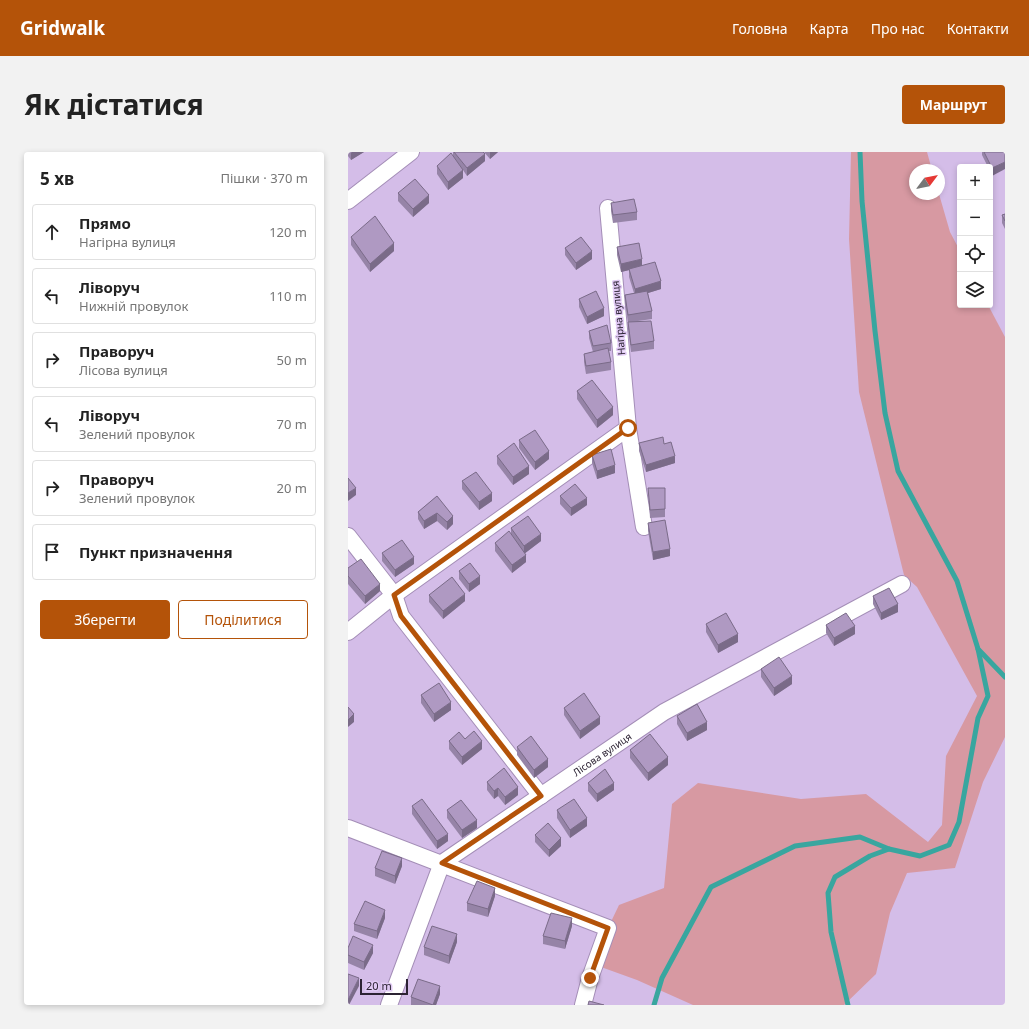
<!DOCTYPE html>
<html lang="uk">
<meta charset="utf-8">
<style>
:root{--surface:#fff;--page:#f2f2f2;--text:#222;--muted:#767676;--line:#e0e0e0;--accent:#b45309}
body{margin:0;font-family:"Noto Sans",sans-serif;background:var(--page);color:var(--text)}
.controls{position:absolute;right:12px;top:12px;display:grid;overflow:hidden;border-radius:4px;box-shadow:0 2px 6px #0003}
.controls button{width:36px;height:36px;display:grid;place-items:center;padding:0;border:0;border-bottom:1px solid var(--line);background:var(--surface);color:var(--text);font:20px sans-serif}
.compass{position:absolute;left:561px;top:12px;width:36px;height:36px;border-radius:50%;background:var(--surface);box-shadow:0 2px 6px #0003;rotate:58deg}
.scale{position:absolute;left:12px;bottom:10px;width:48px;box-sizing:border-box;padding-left:4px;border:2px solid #2c2333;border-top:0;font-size:11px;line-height:14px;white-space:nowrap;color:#2c2333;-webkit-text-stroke:3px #e1caf5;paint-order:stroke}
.stop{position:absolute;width:12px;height:12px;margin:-9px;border:3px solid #b45309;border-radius:50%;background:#fff}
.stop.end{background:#b45309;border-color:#fff;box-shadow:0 1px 4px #0008}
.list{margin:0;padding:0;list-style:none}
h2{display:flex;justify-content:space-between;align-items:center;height:52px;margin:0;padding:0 16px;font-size:17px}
h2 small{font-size:13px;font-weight:400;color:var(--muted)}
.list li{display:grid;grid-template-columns:26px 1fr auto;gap:12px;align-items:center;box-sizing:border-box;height:56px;margin:0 8px 8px;padding:0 8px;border:1px solid var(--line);border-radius:4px}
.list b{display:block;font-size:15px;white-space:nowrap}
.list p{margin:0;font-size:13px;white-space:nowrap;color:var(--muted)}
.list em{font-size:13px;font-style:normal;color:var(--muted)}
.actions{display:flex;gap:8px;padding:12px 16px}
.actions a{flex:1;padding:9px 0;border:1px solid var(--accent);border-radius:4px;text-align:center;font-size:14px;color:var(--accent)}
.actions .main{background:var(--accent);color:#fff}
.icon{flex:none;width:22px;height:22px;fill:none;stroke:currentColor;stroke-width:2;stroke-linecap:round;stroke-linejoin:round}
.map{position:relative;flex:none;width:657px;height:853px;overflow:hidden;border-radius:4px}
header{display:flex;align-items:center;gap:24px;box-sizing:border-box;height:56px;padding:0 20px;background:var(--accent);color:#fff}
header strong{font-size:19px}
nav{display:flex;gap:22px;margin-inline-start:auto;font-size:14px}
.intro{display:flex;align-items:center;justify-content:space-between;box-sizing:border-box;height:96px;padding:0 24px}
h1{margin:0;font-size:28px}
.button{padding:10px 18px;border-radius:4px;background:var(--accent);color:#fff;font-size:14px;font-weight:700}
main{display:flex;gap:24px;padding:0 24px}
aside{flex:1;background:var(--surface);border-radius:4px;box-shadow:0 2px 6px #0003}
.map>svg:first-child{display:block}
.green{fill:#d799a2}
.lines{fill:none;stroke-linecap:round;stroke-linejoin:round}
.stream{stroke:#38a69f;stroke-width:5}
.minor-casing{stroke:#a48eb7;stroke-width:18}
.minor{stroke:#fff;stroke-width:16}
.wall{fill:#9684a7}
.shaded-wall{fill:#7a6b88}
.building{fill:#af99c2;stroke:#7a6b88}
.route{stroke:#b45309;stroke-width:5}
.labels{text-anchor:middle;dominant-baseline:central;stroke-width:3;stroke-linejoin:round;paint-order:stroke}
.street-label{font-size:10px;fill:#2c2333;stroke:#e1caf5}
</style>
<header>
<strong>Gridwalk</strong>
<nav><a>Головна</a><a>Карта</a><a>Про нас</a><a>Контакти</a></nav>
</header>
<div class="intro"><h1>Як дістатися</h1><a class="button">Маршрут</a></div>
<main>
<aside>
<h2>5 хв<small>Пішки · 370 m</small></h2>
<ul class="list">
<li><svg class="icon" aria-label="ahead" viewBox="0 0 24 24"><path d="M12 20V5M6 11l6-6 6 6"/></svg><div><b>Прямо</b><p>Нагірна вулиця</p></div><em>120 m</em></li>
<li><svg class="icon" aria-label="left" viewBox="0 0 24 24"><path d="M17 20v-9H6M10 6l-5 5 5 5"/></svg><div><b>Ліворуч</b><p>Нижній провулок</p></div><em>110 m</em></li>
<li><svg class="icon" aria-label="right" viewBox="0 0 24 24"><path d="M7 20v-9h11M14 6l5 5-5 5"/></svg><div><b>Праворуч</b><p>Лісова вулиця</p></div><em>50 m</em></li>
<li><svg class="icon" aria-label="left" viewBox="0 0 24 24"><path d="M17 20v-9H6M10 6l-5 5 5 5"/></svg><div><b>Ліворуч</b><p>Зелений провулок</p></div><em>70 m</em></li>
<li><svg class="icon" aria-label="right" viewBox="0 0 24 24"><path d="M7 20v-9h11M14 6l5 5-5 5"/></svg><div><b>Праворуч</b><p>Зелений провулок</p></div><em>20 m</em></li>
<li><svg class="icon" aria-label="arrive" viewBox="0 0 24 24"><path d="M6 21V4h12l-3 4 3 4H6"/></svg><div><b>Пункт призначення</b></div></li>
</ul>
<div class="actions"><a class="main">Зберегти</a><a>Поділитися</a></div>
</aside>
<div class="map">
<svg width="657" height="853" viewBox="0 0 657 853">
<rect width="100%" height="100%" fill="#d4bde8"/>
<!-- green -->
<path class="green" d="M503,0H579L584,18H567V42H591L602,80L612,99V153H640L657,185V585L635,630L607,716L559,721L542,761L528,822L496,853H345L289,828L253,815L260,776L271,753L316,736L324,652L350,631L453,647L518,642L580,690L594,673L598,604L629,544L569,435L556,423L511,240L501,87Z"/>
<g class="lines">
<!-- stream -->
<g class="stream">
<path d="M512,0L514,49L527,179L537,261L550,319L609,429L630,497L657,525"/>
<path d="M306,853L314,826L363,735L447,694L512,685L541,697L572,704L601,693L611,670L630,566L640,544L630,497"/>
<path d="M500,853L483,780L480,741L487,725L522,704L541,697"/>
</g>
<!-- minor casing -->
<g class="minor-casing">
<g id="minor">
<path d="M0,49L63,0"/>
<path d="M280,276L296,375"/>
<path d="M0,384L46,443L53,464L193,644"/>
<path d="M0,480L46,443L280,276L260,56"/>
<path d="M0,676L260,776L242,826L235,853"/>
<path id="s1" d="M41,853L94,711L316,560L554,432"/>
</g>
</g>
<!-- minor -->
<use href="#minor" class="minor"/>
</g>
<!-- wall -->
<g class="wall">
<path d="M0,0H16L3,8L0,4Z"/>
<path d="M105,0H135L137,9L119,24L115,18V26L100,38L89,22V14L105,3Z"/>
<path d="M136,0H150L142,7Z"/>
<path d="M634,0H657L644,24L642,19V15H640L634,3Z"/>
<path d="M50,41L81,51L65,65L50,49Z"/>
<path d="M263,51L289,60V68L265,71L263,59Z"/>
<path d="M657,62V77L654,71V63Z"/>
<path d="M3,85L46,99L22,120L3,93Z"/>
<path d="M269,95L294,114L313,137L300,141L304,159V167L290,169L306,189V197L283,200L280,177V170L277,151V143L286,141L281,125V118L273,120L269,103Z"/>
<path d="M217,96L244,107L228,118L217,103Z"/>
<path d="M231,147L256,164L239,172L231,155Z"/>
<path d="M241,179L263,191V199H261L263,210V218L238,222L236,210V202L245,200L241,186Z"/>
<path d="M229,239L265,263L249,276L229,247Z"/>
<path d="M171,288L201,307L187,318L171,296Z"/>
<path d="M291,291L316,292L327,311L298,320L291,299Z"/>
<path d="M244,303L267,321L249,327L244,311Z"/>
<path d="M149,304L181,322L165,333L149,312Z"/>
<path d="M114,329L144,349L131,358L114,337Z"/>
<path d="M300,336H317V365L302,366Z"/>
<path d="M89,344L105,372L99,378L89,369L76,377L70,367V360Z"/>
<path d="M212,344L239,353L223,364L212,352Z"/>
<path d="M300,371L322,404L305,408L300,379Z"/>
<path d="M163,376L193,389L177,401L178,410L164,421L147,399V391L163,382Z"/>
<path d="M34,401L66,412L47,425L34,409Z"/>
<path d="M0,416L32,439L17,452L0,432Z"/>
<path d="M111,419L132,432L121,440L111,427Z"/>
<path d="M81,443L117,449L95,467L81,450Z"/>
<path d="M525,444L550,460L533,468L525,452Z"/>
<path d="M358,472L390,490L370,501L358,480Z"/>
<path d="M478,473L507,482L486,494L478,481Z"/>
<path d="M413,517L444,532L426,544L413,525Z"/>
<path d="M73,543L103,558L86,570L73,551Z"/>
<path d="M216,556L252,572L232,587L216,563Z"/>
<path d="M329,564L359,578L339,589L329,572Z"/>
<path d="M117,587L134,597L114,613L101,597V589Z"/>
<path d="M169,595L200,615L186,626L169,603Z"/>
<path d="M282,598L320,613L300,629L282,606Z"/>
<path d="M139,630L170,643L157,653L150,644L146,647L139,638Z"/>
<path d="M240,631L266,638L249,650L240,639Z"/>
<path d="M64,654L100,689L89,697L64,662Z"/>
<path d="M99,658L129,676L114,686L99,666Z"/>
<path d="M209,658L239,674L222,686L209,666Z"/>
<path d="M187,683L213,694L201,705L187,690Z"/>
<path d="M54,714L47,732L27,724V716Z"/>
<path d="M147,744L140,765L119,759V751Z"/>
<path d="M37,766L29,787L6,779V772Z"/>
<path d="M224,774L217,797L195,792V784Z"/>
<path d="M109,790L101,812L76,803V795Z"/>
<path d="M0,796L25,801L16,818L0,811Z"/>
<path d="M92,842L88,853H63V845Z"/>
</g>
<!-- shaded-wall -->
<g class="shaded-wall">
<path d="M4,0H16L3,8V1Z"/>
<path d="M142,0H150L142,7Z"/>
<path d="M137,2V9L119,24V16Z"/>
<path d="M657,10V17L644,24V16Z"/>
<path d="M115,18V26L100,38V30Z"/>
<path d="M81,43V51L65,65V57Z"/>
<path d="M46,91V99L22,120V112Z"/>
<path d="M244,99V107L228,118V111Z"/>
<path d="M294,107V115L273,120V112Z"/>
<path d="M313,129V137L287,145V137Z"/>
<path d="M256,156V164L239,172V165Z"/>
<path d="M265,255V263L249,276V268Z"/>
<path d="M201,299V307L187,318V310Z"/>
<path d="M327,304V311L298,320V313Z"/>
<path d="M267,313V321L249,327V319Z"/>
<path d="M181,314V322L165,333V325Z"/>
<path d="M8,336V343L0,349V341Z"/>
<path d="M144,341V349L131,358V350Z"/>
<path d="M239,346V353L223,364V356Z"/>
<path d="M89,361V369L76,377V369Z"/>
<path d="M105,364V372L99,378V370Z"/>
<path d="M193,382V389L176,402V394Z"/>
<path d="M322,397V404L305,408V400Z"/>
<path d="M178,403V410L164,421V413Z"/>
<path d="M66,405V412L47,425V418Z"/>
<path d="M132,424V432L121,440V432Z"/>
<path d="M32,432V439L17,452V444Z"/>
<path d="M117,442V449L95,467V459Z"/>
<path d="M550,452V460L533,468V461Z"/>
<path d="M507,474V482L486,494V486Z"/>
<path d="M390,482V490L370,501V493Z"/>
<path d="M444,524V532L426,544V536Z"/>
<path d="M103,550V558L86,570V562Z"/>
<path d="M6,562V570L0,575V568Z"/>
<path d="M252,565V572L232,587V579Z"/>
<path d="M359,570V578L339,589V581Z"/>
<path d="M134,589V597L114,613V605Z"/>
<path d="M320,605V613L300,629V621Z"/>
<path d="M200,607V615L186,626V618Z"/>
<path d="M266,631V638L249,650V642Z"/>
<path d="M170,635V643L157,653V645Z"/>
<path d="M150,636V644L146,647V639Z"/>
<path d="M239,666V674L222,686V678Z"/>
<path d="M129,668V676L114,686V678Z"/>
<path d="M100,682V689L89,697V689Z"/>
<path d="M213,686V694L201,705V698Z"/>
<path d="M54,706V714L47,732V724Z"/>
<path d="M147,736V744L140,765V757Z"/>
<path d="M37,758V766L29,787V779Z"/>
<path d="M224,766V774L217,797V789Z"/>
<path d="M109,782V790L101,812V804Z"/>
<path d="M25,793V801L16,818V810Z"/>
<path d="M11,826V834L1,853H0V848Z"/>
<path d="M92,834V842L88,853H85Z"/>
</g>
<!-- building -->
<g class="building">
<path d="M106,0H135L137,2L119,16Z"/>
<path d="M636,0H657V10L644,16Z"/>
<path d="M103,1L115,18L100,30L89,14Z"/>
<path d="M67,27L81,43L65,57L50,41Z"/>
<path d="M286,47L289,60L265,63L263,51Z"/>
<path d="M657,62V69L654,63Z"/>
<path d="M27,64L46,91L22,112L3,85Z"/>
<path d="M233,85L244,99L228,111L217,96Z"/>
<path d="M291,91L294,107L273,112L269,95Z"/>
<path d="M307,110L313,129L287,137L281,117Z"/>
<path d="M248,139L256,156L239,165L231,147Z"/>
<path d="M299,139L304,159L280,163L277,143Z"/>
<path d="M303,169L306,189L283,193L280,170Z"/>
<path d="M259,173L263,191L245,194L241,179Z"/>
<path d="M260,196L263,210L238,214L236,202Z"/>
<path d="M244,228L265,255L249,268L229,239Z"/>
<path d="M187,278L201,299L187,310L171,288Z"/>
<path d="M315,285L316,292L323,290L327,304L298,313L291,291Z"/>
<path d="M166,291L181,314L165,325L149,304Z"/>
<path d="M263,297L267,313L249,319L244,303Z"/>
<path d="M128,320L144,341L131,350L114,329Z"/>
<path d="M0,326L8,336L0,341Z"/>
<path d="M227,332L239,346L223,356L212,344Z"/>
<path d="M300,336H317V357L302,358Z"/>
<path d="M89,344L105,364L99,370L89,361L76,369L70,360Z"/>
<path d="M180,364L193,382L176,394L163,376Z"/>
<path d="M317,368L322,397L305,400L300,371Z"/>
<path d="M161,379L178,403L164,413L147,391Z"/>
<path d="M54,388L66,405L47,418L34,401Z"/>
<path d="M13,407L32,432L17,444L0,424V416Z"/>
<path d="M122,411L132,424L121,432L111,419Z"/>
<path d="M104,425L117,442L95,459L81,443Z"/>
<path d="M541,436L550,452L533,461L525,444Z"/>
<path d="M378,461L390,482L370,493L358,472Z"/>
<path d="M498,461L507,474L486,486L478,473Z"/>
<path d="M431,505L444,524L426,536L413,517Z"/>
<path d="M91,531L103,550L86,562L73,543Z"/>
<path d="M236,541L252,565L232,579L216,556Z"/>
<path d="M349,552L359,570L339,581L329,564Z"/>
<path d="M0,555L6,562L0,568Z"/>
<path d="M126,579L134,589L114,605L101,589L111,580L117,587Z"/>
<path d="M302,582L320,605L300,621L282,598Z"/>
<path d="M183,584L200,607L186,618L169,595Z"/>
<path d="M156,616L170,635L157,645L150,636L146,639L139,630Z"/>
<path d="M257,617L266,631L249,642L240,631Z"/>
<path d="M74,647L100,682L89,689L64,654Z"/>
<path d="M226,647L239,666L222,678L209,658Z"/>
<path d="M113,648L129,668L114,678L99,658Z"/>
<path d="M200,671L213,686L201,698L187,683Z"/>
<path d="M34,699L54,706L47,724L27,716Z"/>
<path d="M129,729L147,736L140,757L119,751Z"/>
<path d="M17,749L37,758L29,779L6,772Z"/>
<path d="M203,761L224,766L217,789L195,784Z"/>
<path d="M84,774L109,782L101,804L76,795Z"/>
<path d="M5,784L25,793L16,810L0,803V796Z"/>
<path d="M0,822L11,826L0,848Z"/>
<path d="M70,827L92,834L85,853L63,845Z"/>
<path d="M241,849L256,853H240Z"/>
</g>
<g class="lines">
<!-- route -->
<path class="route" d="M242,826L260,776L94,711L193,644L53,464L46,443L280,276"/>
</g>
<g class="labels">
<!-- street labels -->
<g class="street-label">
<text transform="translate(270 166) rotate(-95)">Нагірна вулиця</text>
<text stroke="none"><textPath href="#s1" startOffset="345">Лісова вулиця</textPath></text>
</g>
</g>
</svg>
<div class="controls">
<button>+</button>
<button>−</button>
<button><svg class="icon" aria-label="locate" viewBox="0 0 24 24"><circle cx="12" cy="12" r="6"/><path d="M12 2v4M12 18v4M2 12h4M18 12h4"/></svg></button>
<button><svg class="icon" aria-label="layers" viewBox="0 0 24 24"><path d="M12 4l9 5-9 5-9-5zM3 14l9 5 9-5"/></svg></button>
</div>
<svg class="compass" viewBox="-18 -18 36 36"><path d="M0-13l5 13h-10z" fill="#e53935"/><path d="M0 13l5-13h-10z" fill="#767676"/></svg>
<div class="scale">20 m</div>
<div class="stop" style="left:280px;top:276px"></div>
<div class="stop end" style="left:242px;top:826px"></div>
</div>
</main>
